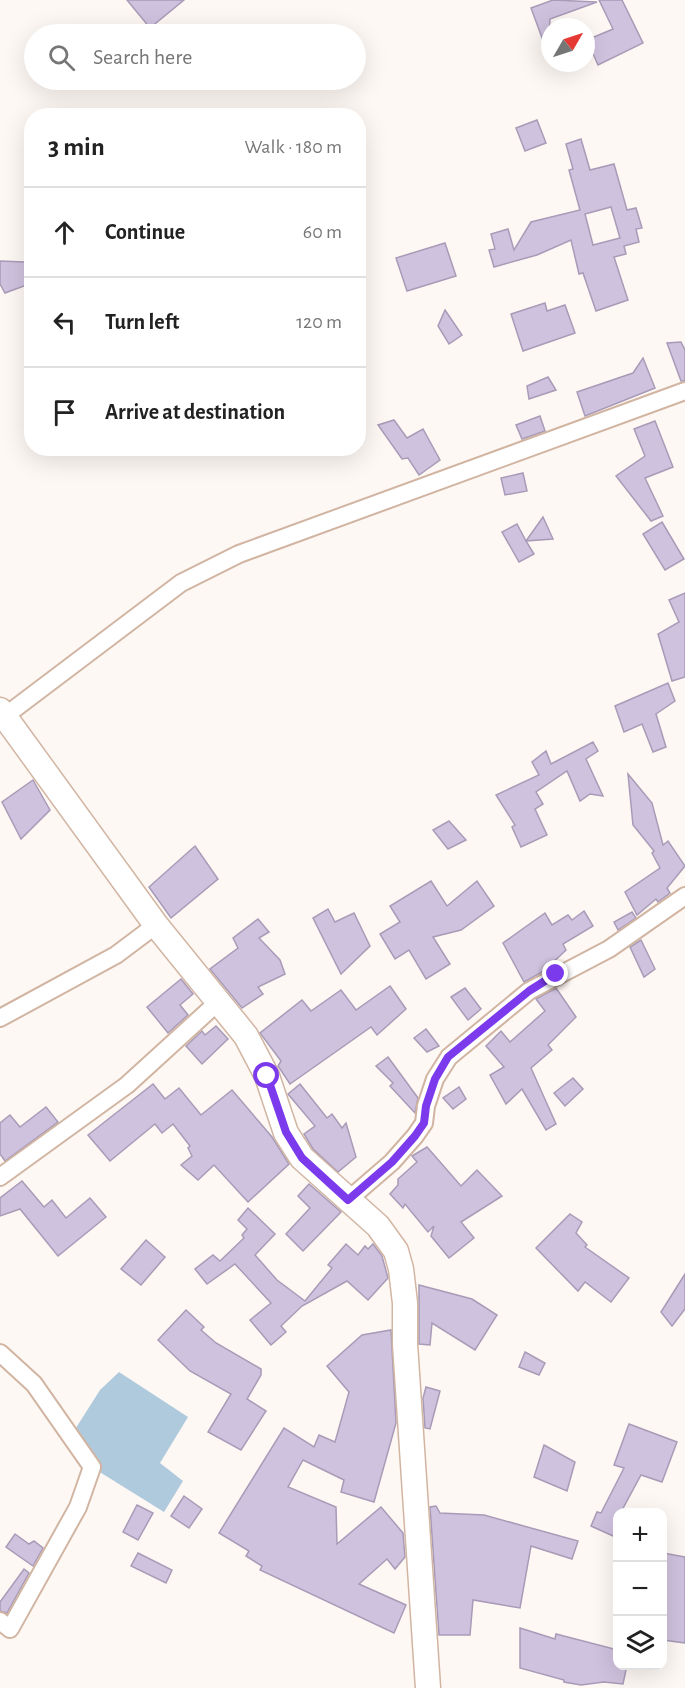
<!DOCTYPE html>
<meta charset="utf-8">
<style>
:root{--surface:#fff;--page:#f2f2f2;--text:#222;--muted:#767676;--line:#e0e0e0}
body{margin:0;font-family:"Alegreya Sans",sans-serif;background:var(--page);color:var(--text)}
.controls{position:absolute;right:18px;bottom:18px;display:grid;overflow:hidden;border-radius:12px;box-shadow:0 6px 24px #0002}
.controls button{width:54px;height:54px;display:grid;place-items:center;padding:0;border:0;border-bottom:2px solid var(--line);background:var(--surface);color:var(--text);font:30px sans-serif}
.compass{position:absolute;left:541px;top:18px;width:54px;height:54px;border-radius:50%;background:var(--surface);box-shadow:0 6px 24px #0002;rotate:51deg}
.stop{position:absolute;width:18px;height:18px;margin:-14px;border:4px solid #7c3aed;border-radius:50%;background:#fff}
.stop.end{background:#7c3aed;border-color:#fff;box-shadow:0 2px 6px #0008}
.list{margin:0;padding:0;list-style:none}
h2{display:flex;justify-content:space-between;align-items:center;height:78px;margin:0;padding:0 24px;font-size:26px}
h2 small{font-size:20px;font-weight:400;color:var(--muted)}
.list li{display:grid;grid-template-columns:39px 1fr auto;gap:18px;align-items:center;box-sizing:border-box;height:90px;padding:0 24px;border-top:2px solid var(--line)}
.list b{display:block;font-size:22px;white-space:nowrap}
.list em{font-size:20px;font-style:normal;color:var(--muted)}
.icon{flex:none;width:33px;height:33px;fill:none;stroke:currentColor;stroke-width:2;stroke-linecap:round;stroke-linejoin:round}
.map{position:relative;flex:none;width:685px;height:1688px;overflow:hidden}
.search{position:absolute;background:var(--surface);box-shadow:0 6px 24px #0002;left:24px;top:24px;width:342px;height:66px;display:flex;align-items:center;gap:15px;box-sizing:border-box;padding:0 21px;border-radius:33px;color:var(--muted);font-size:22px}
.panel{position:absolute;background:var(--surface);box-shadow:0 6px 24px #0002;left:24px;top:108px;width:342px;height:348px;border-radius:24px}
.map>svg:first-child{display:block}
.water{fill:#afcadd}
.building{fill:#cfc2df;stroke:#a89bb7;stroke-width:1.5;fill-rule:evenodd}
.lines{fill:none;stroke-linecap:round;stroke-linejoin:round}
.street-casing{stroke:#d1b5a2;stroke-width:20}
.secondary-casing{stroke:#d1b5a2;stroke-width:27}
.street{stroke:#fff;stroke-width:16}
.secondary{stroke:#fff;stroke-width:24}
.route{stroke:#7c3aed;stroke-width:8}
</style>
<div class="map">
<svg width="685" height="1688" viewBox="0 0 685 1688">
<rect width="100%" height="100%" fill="#fef8f4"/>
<!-- water -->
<path class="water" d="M119,1372L188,1417L160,1463L183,1481L164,1512L98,1471L74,1431L100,1390Z"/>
<!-- building -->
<g class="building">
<path d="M127,0H184L150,28Z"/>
<path d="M553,0L597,2L550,19L548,54L531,8Z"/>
<path d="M599,0H622L643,43L598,65L587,40L613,29Z"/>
<path d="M537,120L546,143L525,151L516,128Z"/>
<path d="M581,139L590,170L614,164L627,210L636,208L642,228L636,229L639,242L624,246L626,254L614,257L628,300L596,311L583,273L579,274L571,240L537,255L494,267L489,250L495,249L491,234L508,229L514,250L531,222L580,210L569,170L573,169L566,144ZM611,207L620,238L593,245L585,214Z"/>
<path d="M445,243L456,276L407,291L396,258Z"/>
<path d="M0,261L24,262L32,276V283L5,293L0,284Z"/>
<path d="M545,303L547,311L565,305L575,333L523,351L511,314Z"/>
<path d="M445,310L462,335L449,344L438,326Z"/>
<path d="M681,342L685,350V381H681L667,343Z"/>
<path d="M643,358L655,388L585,416L577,392L633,373Z"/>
<path d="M548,377L556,390L529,399L527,386Z"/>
<path d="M540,416L545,431L522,439L516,425Z"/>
<path d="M394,420L407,438L423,429L440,460L419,475L408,458L402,459L378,425Z"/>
<path d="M655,421L673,467L645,478L663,516L651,521L616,476L645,456L634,429Z"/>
<path d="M523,473L527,491L505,495L501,478Z"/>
<path d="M543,517L553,539L526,541L534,554L519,562L502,532L517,524L526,541Z"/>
<path d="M662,522L684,559L665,570L643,534Z"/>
<path d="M685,593V677L672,681L658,634L679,622L669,600Z"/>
<path d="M668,683L675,701L656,714L666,747L653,752L642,724L624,732L615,706Z"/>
<path d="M593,742L598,751L586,759L603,796L590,794L580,801L567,771L536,792L543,804L535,809L547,835L521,847L512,827L515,825L496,795L539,775L532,762L546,751L551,764Z"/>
<path d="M628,774L652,803L663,845L668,841L685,866L667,888L670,893L658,902L656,899L637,915L625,892L660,868L652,853L654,851L633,825Z"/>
<path d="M33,780L50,810L21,839L2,802Z"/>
<path d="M449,821L466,840L448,849L433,830Z"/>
<path d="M195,846L218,879L171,918L149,887Z"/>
<path d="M431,881L447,906L477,881L494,906L461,930L433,937L450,964L426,979L409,950L395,959L380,934L400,922L390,906Z"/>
<path d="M328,909L335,922L354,913L370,946L341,974L313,918Z"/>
<path d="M584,911L593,926L563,944L566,950L544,971L524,982L503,943L545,913L552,925L568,915L572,920Z"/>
<path d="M632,912L636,918L618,930L614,922Z"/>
<path d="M258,919L269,932L259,938L280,960L285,974L258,987L263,994L242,1008L210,969L238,948L233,938Z"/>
<path d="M641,940L655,969L644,977L630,947Z"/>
<path d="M181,979L193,994L180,1005L188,1015L168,1033L147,1007Z"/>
<path d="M390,986L406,1009L377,1035L371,1027L290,1084L278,1066L281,1061L260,1033L302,1000L311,1011L341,990L356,1010Z"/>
<path d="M465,988L481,1009L468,1020L451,997Z"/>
<path d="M556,988L576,1017L548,1045L552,1050L531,1068L556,1124L546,1130L522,1089L506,1104L490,1075L504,1067L486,1046L501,1031L510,1042L545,1011L536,999Z"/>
<path d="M216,1026L228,1039L202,1064L186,1046L202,1031L205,1035Z"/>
<path d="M426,1029L439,1046L427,1052L414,1038Z"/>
<path d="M388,1057L418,1098L415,1113L390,1086L393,1083L376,1066Z"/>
<path d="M573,1078L583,1089L565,1106L554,1093Z"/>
<path d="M153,1084L165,1099L179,1088L201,1115L232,1090L272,1137L289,1164L248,1202L214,1165L198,1180L181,1165L192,1156L188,1148L190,1146L173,1124L162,1133L155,1124L110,1161L88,1135Z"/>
<path d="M300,1084L327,1118L332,1114L342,1128L346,1123L356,1157L338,1172L313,1149L304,1134L315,1126L288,1094Z"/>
<path d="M459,1087L466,1099L453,1109L443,1098Z"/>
<path d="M46,1107L58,1122L5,1161L0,1154V1123L10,1115L20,1127Z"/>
<path d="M427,1147L461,1186L477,1170L502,1196L461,1222L474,1238L449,1258L431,1236L434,1226L428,1232L405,1204L403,1208L390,1194L398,1185V1179L417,1162L412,1156Z"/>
<path d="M22,1181L44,1207L52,1200L66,1218L90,1198L106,1217L58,1256L20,1209L0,1216V1198Z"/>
<path d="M309,1184L341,1212L303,1251L286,1234L310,1208L298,1196Z"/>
<path d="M248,1208L275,1234L255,1255L277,1280L305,1301L332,1268L328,1265L346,1244L358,1255L365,1246L368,1249L373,1244L382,1256L388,1278L368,1300L347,1281L302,1306L281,1326L286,1332L271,1345L250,1320L271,1303L235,1264L207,1284L195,1269L213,1255L220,1261L244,1238L242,1235L247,1229L238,1220Z"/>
<path d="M570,1214L582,1222L576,1233L587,1245L585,1247L629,1278L611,1302L585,1282L578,1291L536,1248Z"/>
<path d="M146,1240L165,1257L141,1285L121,1269Z"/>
<path d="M685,1274V1309L672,1326L661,1312Z"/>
<path d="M419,1285L472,1299L497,1315L475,1350L432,1323L430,1345L419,1344Z"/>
<path d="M186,1310L204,1327L201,1330L216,1343L261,1369V1375L247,1399L266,1411L241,1450L208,1432L231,1394L190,1371L158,1340Z"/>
<path d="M391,1330L396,1423L374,1502L341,1492L344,1480L303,1460L288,1487L336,1507L337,1544L381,1507L403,1533L405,1557L395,1569L387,1559L359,1584L406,1605L394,1633L260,1570L262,1566L246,1556L249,1551L219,1533L284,1428L314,1447L319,1435L335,1442L349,1392L327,1366L362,1335Z"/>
<path d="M525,1352L545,1363L539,1375L519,1367Z"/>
<path d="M426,1387L440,1391L430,1429L425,1428L423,1398Z"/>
<path d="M629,1424L677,1442L662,1482L641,1475L621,1512H618V1525L613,1536L591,1526L597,1512L601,1513L624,1468L614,1465Z"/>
<path d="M544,1445L575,1462L567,1491L534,1477Z"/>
<path d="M184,1496L202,1509L189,1528L171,1516Z"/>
<path d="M137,1505L153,1513L138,1540L123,1532Z"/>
<path d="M436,1506L440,1513L484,1515L578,1541L572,1559L531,1546L520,1608L473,1600L470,1635H439L430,1507Z"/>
<path d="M15,1534L29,1544L34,1541L43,1548L33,1566L6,1547Z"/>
<path d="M138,1553L172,1570L166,1583L131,1566Z"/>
<path d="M663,1553L685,1557V1643L663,1640Z"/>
<path d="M24,1569L29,1573L7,1613L0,1611V1602Z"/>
<path d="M520,1628L555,1639L556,1634L618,1650V1665H627L623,1684L604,1682L581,1685L564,1682V1680L520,1668Z"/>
</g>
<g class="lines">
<!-- street casing -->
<g class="street-casing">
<g id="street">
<path d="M5,716L181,583L239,554L685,391"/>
<path d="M0,1018L116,955L156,925"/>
<path d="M0,1177L127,1085L217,1003"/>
<path d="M348,1200L392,1162L415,1136L424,1123L426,1106L435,1079L449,1057L529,991L609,949L685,896"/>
<path d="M0,1353L34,1384L92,1467L78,1507L10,1629L0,1621"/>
</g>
</g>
<!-- secondary casing -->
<g class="secondary-casing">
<path id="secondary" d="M0,710L156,925L246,1036L267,1076L286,1133L302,1158L378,1226L396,1251L401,1269L405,1303V1344L428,1688"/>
</g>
<!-- street -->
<use href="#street" class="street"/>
<!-- secondary -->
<use href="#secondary" class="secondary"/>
</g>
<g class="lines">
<!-- route -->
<path class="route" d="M267,1076L286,1132L302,1158L348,1200L392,1162L415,1136L424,1123L426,1106L435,1079L448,1057L529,991L556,974"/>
</g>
</svg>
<div class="controls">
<button>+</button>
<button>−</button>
<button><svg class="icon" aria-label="layers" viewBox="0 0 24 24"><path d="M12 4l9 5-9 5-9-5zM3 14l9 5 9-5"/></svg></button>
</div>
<svg class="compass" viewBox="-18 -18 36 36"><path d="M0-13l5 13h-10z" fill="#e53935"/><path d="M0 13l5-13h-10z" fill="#767676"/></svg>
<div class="stop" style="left:267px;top:1076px"></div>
<div class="stop end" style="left:556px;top:974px"></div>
<div class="search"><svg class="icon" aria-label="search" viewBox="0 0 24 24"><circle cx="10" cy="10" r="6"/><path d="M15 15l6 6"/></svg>Search here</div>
<section class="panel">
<h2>3 min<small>Walk · 180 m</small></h2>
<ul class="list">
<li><svg class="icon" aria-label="ahead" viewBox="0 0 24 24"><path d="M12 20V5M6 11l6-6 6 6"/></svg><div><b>Continue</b></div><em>60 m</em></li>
<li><svg class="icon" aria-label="left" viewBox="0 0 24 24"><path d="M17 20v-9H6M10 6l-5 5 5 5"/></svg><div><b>Turn left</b></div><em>120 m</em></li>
<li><svg class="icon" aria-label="arrive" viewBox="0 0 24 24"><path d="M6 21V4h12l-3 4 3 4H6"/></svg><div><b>Arrive at destination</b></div></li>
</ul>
</section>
</div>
